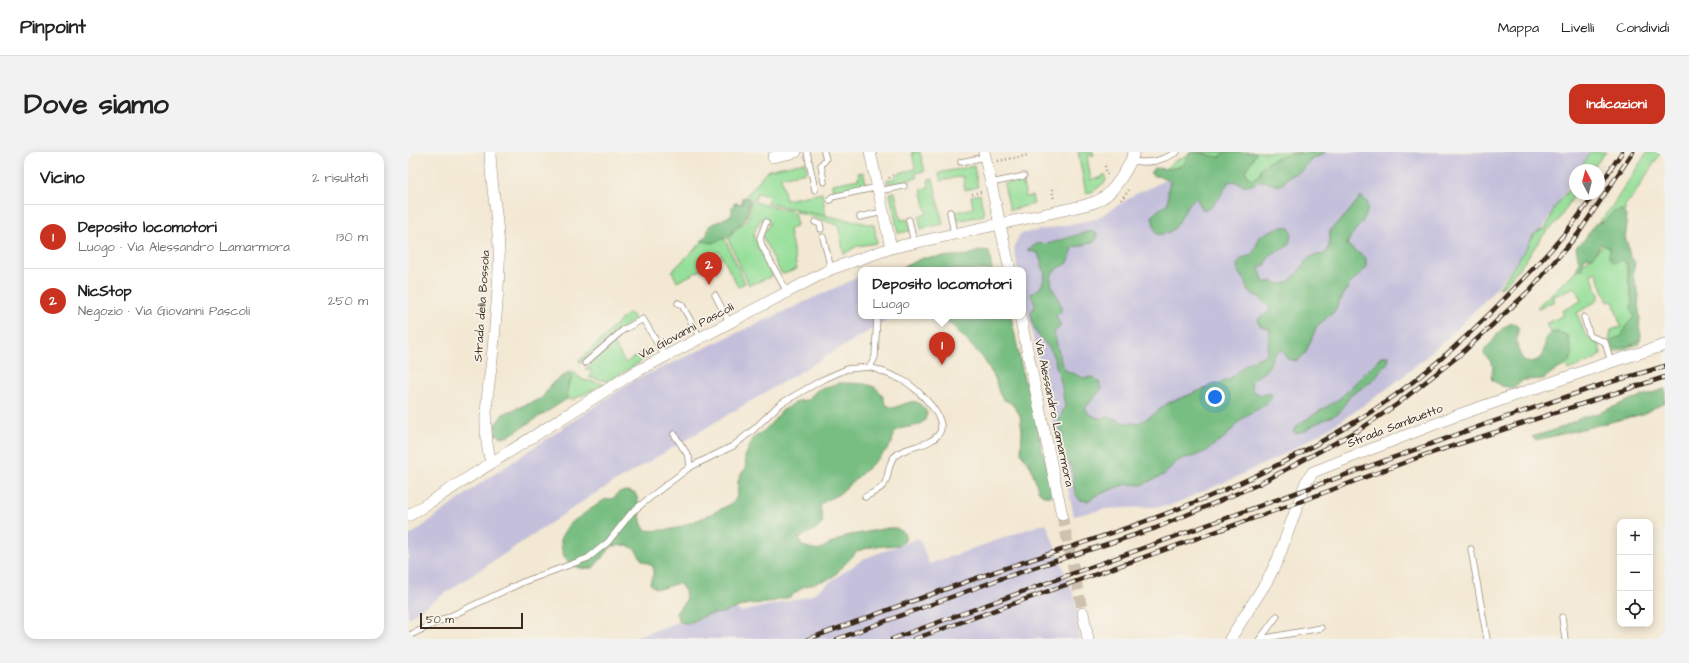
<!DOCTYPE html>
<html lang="it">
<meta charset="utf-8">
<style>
:root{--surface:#fff;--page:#f2f2f2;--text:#222;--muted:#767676;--line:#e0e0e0;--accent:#c8321e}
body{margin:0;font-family:"Architects Daughter",sans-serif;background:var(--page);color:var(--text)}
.controls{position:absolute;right:12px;bottom:12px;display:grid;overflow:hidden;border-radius:8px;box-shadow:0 2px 10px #0003}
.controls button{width:36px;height:36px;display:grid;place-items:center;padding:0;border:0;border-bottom:1px solid var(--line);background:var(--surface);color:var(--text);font:20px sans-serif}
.compass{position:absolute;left:1161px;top:12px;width:36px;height:36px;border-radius:50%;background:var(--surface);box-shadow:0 2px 10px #0003;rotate:353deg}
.scale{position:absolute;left:12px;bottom:10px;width:103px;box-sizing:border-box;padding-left:4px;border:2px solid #3b2a1e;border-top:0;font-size:11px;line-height:14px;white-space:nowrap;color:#3b2a1e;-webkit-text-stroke:3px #f7f3e8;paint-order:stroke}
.you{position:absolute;left:807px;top:245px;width:14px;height:14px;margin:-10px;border:3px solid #fff;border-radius:50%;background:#1a73e8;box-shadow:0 0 0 6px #1a73e833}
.badge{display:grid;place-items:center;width:26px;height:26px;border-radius:50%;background:var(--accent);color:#fff;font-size:13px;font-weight:700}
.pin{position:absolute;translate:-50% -33px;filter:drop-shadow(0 1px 2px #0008)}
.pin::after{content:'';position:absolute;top:21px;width:14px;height:12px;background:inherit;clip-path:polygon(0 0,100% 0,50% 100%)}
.popup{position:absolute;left:450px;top:115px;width:168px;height:52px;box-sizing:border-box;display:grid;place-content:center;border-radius:8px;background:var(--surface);filter:drop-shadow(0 1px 3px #0005);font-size:13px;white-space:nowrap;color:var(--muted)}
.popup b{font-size:15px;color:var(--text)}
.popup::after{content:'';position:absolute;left:50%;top:100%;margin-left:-8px;border:8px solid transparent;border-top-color:var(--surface)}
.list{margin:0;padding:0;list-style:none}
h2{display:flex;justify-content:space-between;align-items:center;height:52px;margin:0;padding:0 16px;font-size:17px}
h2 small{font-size:13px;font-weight:400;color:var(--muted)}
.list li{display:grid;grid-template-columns:26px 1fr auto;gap:12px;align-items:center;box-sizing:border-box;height:64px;padding:0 16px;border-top:1px solid var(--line)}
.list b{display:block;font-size:15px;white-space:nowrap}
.list p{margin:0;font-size:13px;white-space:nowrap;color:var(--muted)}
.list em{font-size:13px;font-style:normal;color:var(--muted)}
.icon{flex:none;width:22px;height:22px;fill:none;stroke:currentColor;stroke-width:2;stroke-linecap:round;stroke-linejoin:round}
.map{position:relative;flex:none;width:1257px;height:487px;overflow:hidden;border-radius:12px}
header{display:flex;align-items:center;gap:24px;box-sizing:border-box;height:56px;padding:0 20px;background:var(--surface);border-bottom:1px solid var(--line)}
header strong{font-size:19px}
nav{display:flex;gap:22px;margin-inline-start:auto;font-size:14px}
.intro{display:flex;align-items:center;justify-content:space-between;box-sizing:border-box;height:96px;padding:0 24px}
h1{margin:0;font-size:28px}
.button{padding:10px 18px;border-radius:12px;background:var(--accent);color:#fff;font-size:14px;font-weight:700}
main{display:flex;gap:24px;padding:0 24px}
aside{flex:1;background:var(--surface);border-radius:12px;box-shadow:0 2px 10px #0003}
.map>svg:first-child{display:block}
.industrial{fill:#c4c0db}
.green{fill:#96df9a;stroke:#68845c}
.forest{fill:#78be82;stroke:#5a7450}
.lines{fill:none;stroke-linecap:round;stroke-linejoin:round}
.street-tunnel{stroke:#cec2af;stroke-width:11;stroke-dasharray:11 5.5;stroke-linecap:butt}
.lane-casing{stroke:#978978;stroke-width:7}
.street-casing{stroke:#978978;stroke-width:12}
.path{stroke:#978978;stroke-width:2.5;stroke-dasharray:1 3;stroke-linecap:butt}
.lane{stroke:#fff;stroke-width:5.5}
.street{stroke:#fff;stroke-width:11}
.rail-casing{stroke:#3b2a1e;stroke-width:4.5}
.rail{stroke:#f7f3e8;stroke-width:3;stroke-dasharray:9;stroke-linecap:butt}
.labels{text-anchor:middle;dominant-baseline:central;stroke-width:3.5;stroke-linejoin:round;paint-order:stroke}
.street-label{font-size:12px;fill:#3b2a1e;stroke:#f7f3e8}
</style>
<header>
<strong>Pinpoint</strong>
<nav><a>Mappa</a><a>Livelli</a><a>Condividi</a></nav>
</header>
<div class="intro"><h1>Dove siamo</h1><a class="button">Indicazioni</a></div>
<main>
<aside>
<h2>Vicino<small>2 risultati</small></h2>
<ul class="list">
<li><span class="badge">1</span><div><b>Deposito locomotori</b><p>Luogo · Via Alessandro Lamarmora</p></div><em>130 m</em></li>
<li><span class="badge">2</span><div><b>NicStop</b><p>Negozio · Via Giovanni Pascoli</p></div><em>250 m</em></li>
</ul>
</aside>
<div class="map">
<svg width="1257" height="487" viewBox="0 0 1257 487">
<rect width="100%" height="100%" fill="#f7f3e8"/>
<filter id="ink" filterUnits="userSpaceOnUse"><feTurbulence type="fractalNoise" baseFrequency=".025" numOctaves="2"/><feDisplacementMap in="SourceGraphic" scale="8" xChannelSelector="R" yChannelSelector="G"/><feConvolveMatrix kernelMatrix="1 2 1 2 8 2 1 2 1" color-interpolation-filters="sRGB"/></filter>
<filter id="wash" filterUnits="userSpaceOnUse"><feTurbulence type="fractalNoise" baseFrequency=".012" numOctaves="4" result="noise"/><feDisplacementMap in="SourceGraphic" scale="16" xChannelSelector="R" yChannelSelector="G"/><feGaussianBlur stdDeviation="0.9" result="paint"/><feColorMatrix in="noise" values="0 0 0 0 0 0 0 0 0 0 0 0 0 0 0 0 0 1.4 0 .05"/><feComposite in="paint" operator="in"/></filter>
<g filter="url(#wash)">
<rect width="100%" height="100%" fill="#f3e8d3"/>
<!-- industrial -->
<g class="industrial">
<path d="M809,0H1182L1171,18H1167V24L1130,83L1084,141L1046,180L991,228L936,267L878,301L824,327L761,354L697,357L666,364L615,140V118H610L606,97L609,88L612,82L688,67L736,37V39Z"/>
<path d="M453,124V164H486L180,346L0,466V385L73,331L225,229Z"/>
<path d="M638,371L668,449L672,487H223L319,452L333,460L402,444L455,407L511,386L521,412Z"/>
</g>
<!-- green -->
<g class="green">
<path d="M504,0H512L517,19L508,21L509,26L480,32L479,28L485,27L491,21L507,17Z"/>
<path d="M670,0H685L686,3L679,4L683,28L692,26L697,22L698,29L686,39L678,41Z"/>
<path d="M786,0H828L763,26L759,15L767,9Z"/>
<path d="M849,0H893L869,6L845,27L840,24L837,19Z"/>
<path d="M1182,0H1198L1183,18H1173L1178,6Z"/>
<path d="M1239,0H1253L1224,46L1217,53V59L1214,58C1204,60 1201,69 1190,71L1203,56Z"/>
<path d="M397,10L399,20L373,25L378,48L414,41L418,64L359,51L361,44L349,41L347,48L337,45L360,18Z"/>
<path d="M566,14L570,35L557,38L555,24L532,29L531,21Z"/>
<path d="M455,20L459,34L425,41L424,32L451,27L450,21Z"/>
<path d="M525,27L535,72L513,77L511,64L519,62L513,37L521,35L520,28Z"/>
<path d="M614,28L618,45L624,44L626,52L602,58L596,32Z"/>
<path d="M1167,29V42L1150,69L1136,82L1117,109L1096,134L1091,136L1120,94L1125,83L1138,76L1147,55Z"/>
<path d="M487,40L493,68L500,67L502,79L490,81L482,41Z"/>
<path d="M572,42L576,63L550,69L548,60L565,56L563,44Z"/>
<path d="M343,49L386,60L389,73L381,78L389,117L376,122L373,121L356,88L355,84L362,70L353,67L346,80V86L364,123L363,125L341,133L320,87L327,77L334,73L340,66Z"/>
<path d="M388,58L466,73L469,91L449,94L436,102L430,73L388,60Z"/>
<path d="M311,74L337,131L330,135L311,99L300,104L303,113L269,130L264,119Z"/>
<path d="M1212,78L1231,192L1203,201L1201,192L1203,178L1213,175L1205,149L1200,150L1188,120L1183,122L1191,143L1189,149L1169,161C1174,175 1175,185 1191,192L1193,202L1187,207L1160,218L1138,172L1156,163L1154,159L1173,149L1167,135L1144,145L1146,149L1131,157L1129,155Z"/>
<path d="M221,160L227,167L200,187L173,211L171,209Z"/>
<path d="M206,191L217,211L238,198L242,204L201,229L182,226L183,218L177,217Z"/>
<path d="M163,218L175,228L197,232L166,247H159L160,233L163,230L156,225H153Z"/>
</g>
<!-- forest -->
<g class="forest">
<path d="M787,0C797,0 803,5 812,5L816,0H849L837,19L840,24L845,27L852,23V17C865,1 898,0 917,0L916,2L904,7L892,20L880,24C873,40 867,31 854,29C848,29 848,32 843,33C837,36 831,30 826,29L820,30C814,42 808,54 795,58L788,46C772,55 773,86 748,82L744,65L749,59L760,51V38L762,30C755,22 749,27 742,21L746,16C761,17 776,19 781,1Z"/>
<path d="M953,44L959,50C963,69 943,77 939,93L958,106V116L941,133L926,160L909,174L897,202L889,209L880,207L874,198C860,203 866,210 858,218C853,223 847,225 843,230L844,239L853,243L862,241L864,245C857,256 846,258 836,265C827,273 821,282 812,290L808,291L799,299L784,305L776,306L768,310L757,322L734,333L718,332L687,344L680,349L672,348C663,340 667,329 664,318C662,310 656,305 652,298L654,283L651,268L657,254L653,230L644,200L628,180L624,169L623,160L627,153L623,142L633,135L636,127L637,122L630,101L619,98L629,92L643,91L682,79L689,82V87L685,90L665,96L660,111C656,114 649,116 646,119C636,133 654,145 653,159L648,164L653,174L646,180L654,214L659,219L676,226L686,225L691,230L693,238L677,256L681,262L693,267L700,264L716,271H730L742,265L760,251L822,227L838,212L859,202L862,177L852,174L850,170L851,166L860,161L862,156L851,145L839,139L838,129L831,122L829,113L834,106L844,103L853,83C858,82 884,66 883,82C883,86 881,90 880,94C871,100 860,101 858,112L851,116L856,131L864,129C882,141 891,115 901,106C905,103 912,103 917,102L921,94L922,79L925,75L939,62Z"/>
<path d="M334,45L342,48L338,65L333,72L326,76L322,84L305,91L293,89L299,83L301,74L324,63V55L327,51L334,52Z"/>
<path d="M1214,58L1218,62L1219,73L1217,86C1223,96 1217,100 1227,110L1225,124L1231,143L1230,153L1232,165L1231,175L1233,183L1232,189L1226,192L1206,197L1204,190L1205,187L1214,184L1217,175L1226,165L1223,156L1224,150L1219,111L1214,108L1205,111L1201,105L1202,96L1193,92L1185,105H1178L1175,110L1174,118L1168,119L1171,111L1168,95L1176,88L1187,72L1196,70L1205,60Z"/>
<path d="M574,98L581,99L584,118H482L495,115L515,106L560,103Z"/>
<path d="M529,164H603L616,228L625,247L633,294L647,337L643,344H635L630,338L623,315L613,301L614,279L612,263L603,251L596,248L591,241L587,226L575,206L542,171Z"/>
<path d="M1106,171L1111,175C1107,189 1108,198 1117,210C1136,211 1136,199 1138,185C1144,178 1152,179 1160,184L1164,202L1162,208L1158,213L1146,219L1135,227L1115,228L1105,236L1094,234L1084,228L1083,223L1085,217L1084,211L1076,202L1077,196C1090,188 1088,175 1106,171Z"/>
<path d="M974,204H981L980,210L964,229L942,244L931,261L907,272L897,279L887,281L885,279L891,272L931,247Z"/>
<path d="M160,222L164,223V227L160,233L159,247L99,285H94L88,282L87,273L95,262L134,246L145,230Z"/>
<path d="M432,231C451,232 473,228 477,252L485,256C501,251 509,243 519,261L517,268L511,273L491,277L485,283L484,291L474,303L431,342L417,349L412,354L415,370L410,376L391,386L394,394L410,398L438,384L480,376H488L497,381V389L491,393L463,395L449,399L424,426L395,435L382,445L359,451L340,452L314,461L299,463L279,472L271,469L268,461L278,448L277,439L271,431C261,433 248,442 242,431L245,423V414L234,408L227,397L219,393L204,394L185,416C162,419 152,407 153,385L161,372L196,348L206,346L211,340L219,339L227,341C234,353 229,366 237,378C243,379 258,378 264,377C273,376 321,355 326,349C335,338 323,331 338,316L337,305L345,287L358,277L375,258L390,249L399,248L409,238Z"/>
<path d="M1257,237V250L1235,262L1137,286L1128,288L1124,285L1150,277L1175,265L1191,261L1224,247Z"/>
</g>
</g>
<g filter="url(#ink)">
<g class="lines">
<!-- street-tunnel -->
<path class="street-tunnel" d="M654,363L675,461"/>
<!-- lane casing -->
<g class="lane-casing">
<g id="lane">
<path d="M399,0L407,38"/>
<path d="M724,9C741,12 753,9 769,0"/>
<path d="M553,10L577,5"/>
<path d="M416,30L413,13L418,7L416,0"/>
<path d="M583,31L616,24"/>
<path d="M470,39L496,34"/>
<path d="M422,48L424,45L470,35"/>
<path d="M542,60L546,82"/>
<path d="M452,65L475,60"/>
<path d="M501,68L506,91"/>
<path d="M358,70L352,86L354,94L379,140"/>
<path d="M407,70L412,72L413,77"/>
<path d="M415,85L423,117"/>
<path d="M307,143L321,170"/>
<path d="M270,151L274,153L292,186"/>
<path d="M1176,165L1182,184L1197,190L1203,210"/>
<path d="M177,211L215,178L235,167L257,204"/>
<path d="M266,282L281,305L282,315"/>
<path d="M457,345C464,341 473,338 477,331C481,323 480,312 486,305C497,293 519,296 530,283C543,268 509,236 496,229C485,223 473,219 462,215"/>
<path d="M1063,397L1079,487"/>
<path d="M1154,465L1157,487"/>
<path d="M0,484L115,430L180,406L200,390L224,360L249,340L282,315L325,294L345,278L372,252L414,228L439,217L462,215L467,205L469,164"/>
<path d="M852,487L913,476"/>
<path d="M852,487L869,464"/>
</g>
</g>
<!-- street casing -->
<g class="street-casing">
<g id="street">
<path d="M82,0C83,39 93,77 91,116C90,146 87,177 84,207C80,241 73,277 83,310"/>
<path d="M462,0L483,96"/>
<path d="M576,0L602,118"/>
<path d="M365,5L388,0"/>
<path d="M612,164L654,363"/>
<path d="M0,364L222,223L423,117L483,96L678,53C683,51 689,50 693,47C706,40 722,14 726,0"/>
<path d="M675,461L680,487"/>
<path d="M822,487L859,429L870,407L898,330L905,320L1050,263L1203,210L1257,193"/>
</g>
</g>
<!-- path -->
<g class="path">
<path d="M590,9L621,3"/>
<path d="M697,14L699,24"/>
<path d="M481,26L487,22"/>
<path d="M644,37L646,48"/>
<path d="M564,42L573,40"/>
<path d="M713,48L721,38"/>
</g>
<!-- lane -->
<use href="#lane" class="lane"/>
<!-- street -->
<use href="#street" class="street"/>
<!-- rail casing -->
<g class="rail-casing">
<g id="rail">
<path d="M1191,35L1214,0"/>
<path d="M400,487C464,464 528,440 592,418C655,397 719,378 780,353C839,330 896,301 950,268C1006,234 1057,188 1102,141C1132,110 1163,78 1186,42"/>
<path d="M429,487L592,427L748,376L851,332L951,278L988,253L1053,202L1122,138L1170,82L1225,0"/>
<path d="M484,487L1078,272L1193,233L1257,214"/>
<path d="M506,487L891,350L1014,304L1257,225"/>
</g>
</g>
<!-- rail -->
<use href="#rail" class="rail"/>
</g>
</g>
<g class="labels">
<!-- street labels -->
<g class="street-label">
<text transform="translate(74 154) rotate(-86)">Strada della Bossola</text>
<text transform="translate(278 179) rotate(-28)">Via Giovanni Pascoli</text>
<text transform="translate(646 261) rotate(78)">Via Alessandro Lamarmora</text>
<text transform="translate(987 274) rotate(-21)">Strada Sambuetto</text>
</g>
</g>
</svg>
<div class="controls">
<button>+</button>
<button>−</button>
<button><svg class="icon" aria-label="locate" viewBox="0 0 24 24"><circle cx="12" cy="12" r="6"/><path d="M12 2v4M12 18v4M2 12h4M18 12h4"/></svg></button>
</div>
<svg class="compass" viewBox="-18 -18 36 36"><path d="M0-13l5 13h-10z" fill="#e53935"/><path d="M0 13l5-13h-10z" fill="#767676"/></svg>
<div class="scale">50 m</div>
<div class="you"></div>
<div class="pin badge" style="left:534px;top:213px">1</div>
<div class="popup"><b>Deposito locomotori</b>Luogo</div>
<div class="pin badge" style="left:301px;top:133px">2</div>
</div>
</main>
